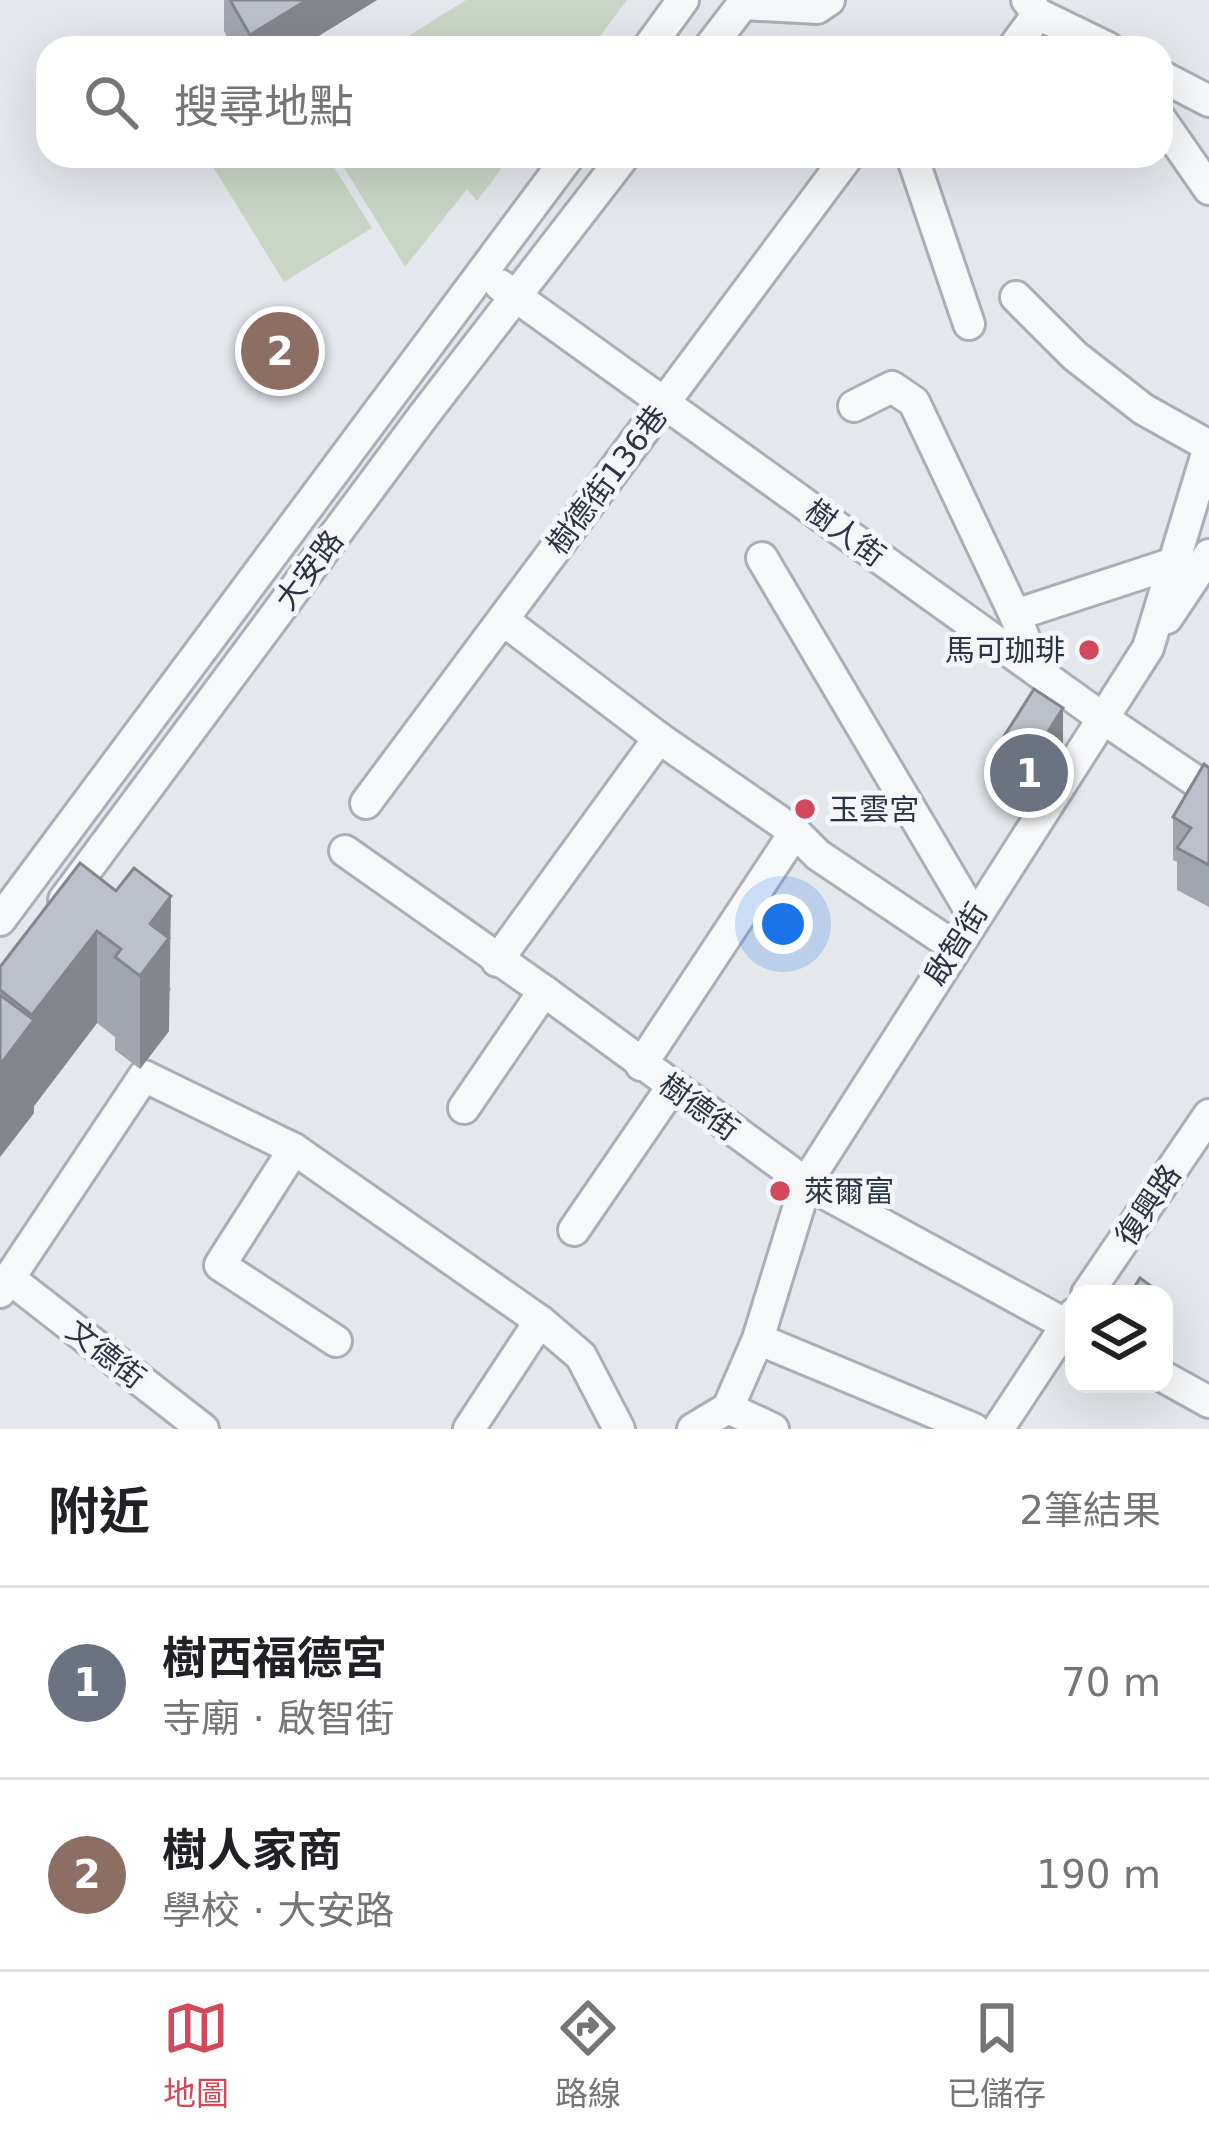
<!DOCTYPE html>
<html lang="zh-TW">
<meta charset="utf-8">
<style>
:root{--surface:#fff;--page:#f2f2f2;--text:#202124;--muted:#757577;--line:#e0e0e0;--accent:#d1495b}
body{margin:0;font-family:"DejaVu Sans","Noto Sans TC",sans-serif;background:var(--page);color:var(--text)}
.controls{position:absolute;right:36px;bottom:36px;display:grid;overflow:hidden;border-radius:24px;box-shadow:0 12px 48px #0002}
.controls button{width:108px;height:108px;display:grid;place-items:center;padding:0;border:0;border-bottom:3px solid var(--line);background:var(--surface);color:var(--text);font:60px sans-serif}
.you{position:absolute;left:783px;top:924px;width:42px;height:42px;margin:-30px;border:9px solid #fff;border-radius:50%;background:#1a73e8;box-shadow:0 0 0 18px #1a73e833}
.badge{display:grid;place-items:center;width:78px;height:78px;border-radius:50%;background:var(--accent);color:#fff;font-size:39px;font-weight:700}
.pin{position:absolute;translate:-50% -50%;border:6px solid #fff;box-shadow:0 3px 12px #0006}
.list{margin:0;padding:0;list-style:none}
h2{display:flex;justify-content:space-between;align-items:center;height:156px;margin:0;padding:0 48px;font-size:51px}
h2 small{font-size:39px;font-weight:400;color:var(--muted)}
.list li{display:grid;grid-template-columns:78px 1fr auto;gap:36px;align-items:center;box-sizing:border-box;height:192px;padding:0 48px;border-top:3px solid var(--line)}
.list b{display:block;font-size:45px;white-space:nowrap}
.list p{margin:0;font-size:39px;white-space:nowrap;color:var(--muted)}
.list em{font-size:39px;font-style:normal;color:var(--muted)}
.icon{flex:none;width:66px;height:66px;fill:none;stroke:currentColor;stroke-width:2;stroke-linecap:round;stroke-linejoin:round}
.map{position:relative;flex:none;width:1209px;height:1429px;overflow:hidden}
.search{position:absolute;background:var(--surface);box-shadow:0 12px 48px #0002;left:36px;right:36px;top:36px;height:132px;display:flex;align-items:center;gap:30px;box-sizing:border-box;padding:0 42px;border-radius:36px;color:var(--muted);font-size:45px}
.sheet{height:540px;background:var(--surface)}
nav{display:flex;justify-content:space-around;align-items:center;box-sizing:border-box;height:168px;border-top:3px solid var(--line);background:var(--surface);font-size:33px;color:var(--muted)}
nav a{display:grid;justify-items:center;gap:6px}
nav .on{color:var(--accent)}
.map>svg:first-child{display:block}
.green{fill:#c9d6c5}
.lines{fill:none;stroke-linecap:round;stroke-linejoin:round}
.minor-casing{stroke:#a9aeb7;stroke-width:36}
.minor{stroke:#f7f8fa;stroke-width:30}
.wall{fill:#a1a5ae}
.shaded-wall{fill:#83868d}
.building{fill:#bbc0ca;stroke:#83868d;stroke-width:3}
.poi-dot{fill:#d1495b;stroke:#f4f6f9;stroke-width:4.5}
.labels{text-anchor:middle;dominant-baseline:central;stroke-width:10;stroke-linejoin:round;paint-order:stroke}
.street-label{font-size:30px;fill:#2b3445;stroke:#f4f6f9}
.poi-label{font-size:30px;fill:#2b3445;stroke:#f4f6f9;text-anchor:start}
</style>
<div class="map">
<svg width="1209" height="1429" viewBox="0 0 1209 1429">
<rect width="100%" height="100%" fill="#e4e7ec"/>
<!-- green -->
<g class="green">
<path d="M466,0H627L591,48H389Z"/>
<path d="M220,156H327L372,228L284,282L210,162Z"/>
<path d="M337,156H511L477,201L467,189L405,267Z"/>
</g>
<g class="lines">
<!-- minor casing -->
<g class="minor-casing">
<g id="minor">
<path d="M1027,0L1038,14L1108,48"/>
<path d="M743,4L817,8L829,0"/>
<path d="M648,48L683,0"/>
<path d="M709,48L746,0"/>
<path d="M1013,48L1038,14"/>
<path d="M1161,76L1209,101"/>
<path d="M1161,120L1209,189"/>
<path d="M912,156L969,324"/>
<path d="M500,285L1101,717L1209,790"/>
<path d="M1016,297L1075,356L1143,409L1209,446"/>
<path d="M854,406L892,387L914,402L1015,615L1037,671"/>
<path d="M762,558L973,915"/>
<path d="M1015,615L1174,563"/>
<path d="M1167,618L1209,555"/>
<path d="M503,620L659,738L795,832L818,855L955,947"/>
<path d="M366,803L848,156"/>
<path d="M345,851L544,991L806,1183L1074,1329"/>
<path d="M64,900L424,415L624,156"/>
<path d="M0,920L569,156"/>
<path d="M497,961L659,738"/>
<path d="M641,1065L795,832"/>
<path d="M464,1108L544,991"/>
<path d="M294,1149L220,1265L336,1341"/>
<path d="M574,1230L672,1087"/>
<path d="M9,1278L203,1429"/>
<path d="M0,1292L144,1076L294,1149L540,1321L581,1356L619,1429"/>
<path d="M1087,1294L1209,1115"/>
<path d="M758,1339L974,1429"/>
<path d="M1164,1377L1209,1402"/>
<path d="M728,1408L773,1429"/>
<path d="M469,1429L540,1321"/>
<path d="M693,1429L728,1408L758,1339L806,1183L1148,648L1209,447"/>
<path d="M998,1429L1074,1314"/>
</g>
</g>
<!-- minor -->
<use href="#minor" class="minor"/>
</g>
<!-- wall -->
<g class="wall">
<path d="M224,0H377L299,48H233L224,31Z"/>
<path d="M1063,751L1024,813L994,795V752Z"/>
<path d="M1209,768V907L1177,890V862L1173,860V817Z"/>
<path d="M80,863L171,989L169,992V1031L140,1069L115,1050V1037L97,1023L34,1106V1113L0,1157V967Z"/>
</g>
<!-- shaded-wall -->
<g class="shaded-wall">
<path d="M307,0H377L299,48H250V35Z"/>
<path d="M1063,708V751L1024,813V770Z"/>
<path d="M171,896L169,1031L140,1069V976L150,924Z"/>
<path d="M97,931V1023L34,1106V1113L0,1157V1065L32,1022V1015Z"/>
</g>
<!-- building -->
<g class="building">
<path d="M230,0H307L250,35Z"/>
<path d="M1034,689L1063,708L1024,770L994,752Z"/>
<path d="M1204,764L1209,768V865L1177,848L1191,828L1173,817Z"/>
<path d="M80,863L116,891L134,868L171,896L150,924L169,938L140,976L115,957L121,949L97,931L32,1015L0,990V967Z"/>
<path d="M0,995L34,1020L0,1065Z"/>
<path d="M1140,1278L1158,1291L1156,1294H1130Z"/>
</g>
<!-- markers -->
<g class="poi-dot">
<circle cx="1089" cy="650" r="12"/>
<circle cx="805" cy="809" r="12"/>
<circle cx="780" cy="1191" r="12"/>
</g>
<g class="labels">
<!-- street labels -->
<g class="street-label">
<text transform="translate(607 480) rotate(-53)">樹德街136巷</text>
<text transform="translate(845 533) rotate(36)">樹人街</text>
<text transform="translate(309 570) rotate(-53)">大安路</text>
<text transform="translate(956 944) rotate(-58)">啟智街</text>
<text transform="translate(699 1107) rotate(36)">樹德街</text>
<text transform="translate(1148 1205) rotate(-56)">復興路</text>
<text transform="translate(106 1354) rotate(38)">文德街</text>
</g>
<!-- poi labels -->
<g class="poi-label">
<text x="1065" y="650" text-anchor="end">馬可珈琲</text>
<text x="829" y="809">玉雲宮</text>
<text x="804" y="1191">萊爾富</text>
</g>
</g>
</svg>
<div class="controls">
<button><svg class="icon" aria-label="layers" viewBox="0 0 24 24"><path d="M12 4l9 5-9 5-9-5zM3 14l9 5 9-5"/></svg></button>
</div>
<div class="you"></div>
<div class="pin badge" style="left:1029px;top:773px;background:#6b7280">1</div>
<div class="pin badge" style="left:280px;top:351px;background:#8d6e63">2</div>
<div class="search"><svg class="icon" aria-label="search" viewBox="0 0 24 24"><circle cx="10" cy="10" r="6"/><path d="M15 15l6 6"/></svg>搜尋地點</div>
</div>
<section class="sheet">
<h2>附近<small>2筆結果</small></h2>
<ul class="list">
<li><span class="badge" style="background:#6b7280">1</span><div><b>樹西福德宮</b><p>寺廟 · 啟智街</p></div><em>70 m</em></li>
<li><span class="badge" style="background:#8d6e63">2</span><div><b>樹人家商</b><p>學校 · 大安路</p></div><em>190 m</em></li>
</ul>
</section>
<nav>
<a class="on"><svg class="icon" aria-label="map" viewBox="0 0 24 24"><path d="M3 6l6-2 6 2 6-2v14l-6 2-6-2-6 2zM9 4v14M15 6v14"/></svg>地圖</a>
<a><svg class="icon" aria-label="directions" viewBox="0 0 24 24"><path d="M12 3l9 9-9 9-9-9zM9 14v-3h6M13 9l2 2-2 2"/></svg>路線</a>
<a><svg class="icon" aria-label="saved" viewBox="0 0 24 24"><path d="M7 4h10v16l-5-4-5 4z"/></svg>已儲存</a>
</nav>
